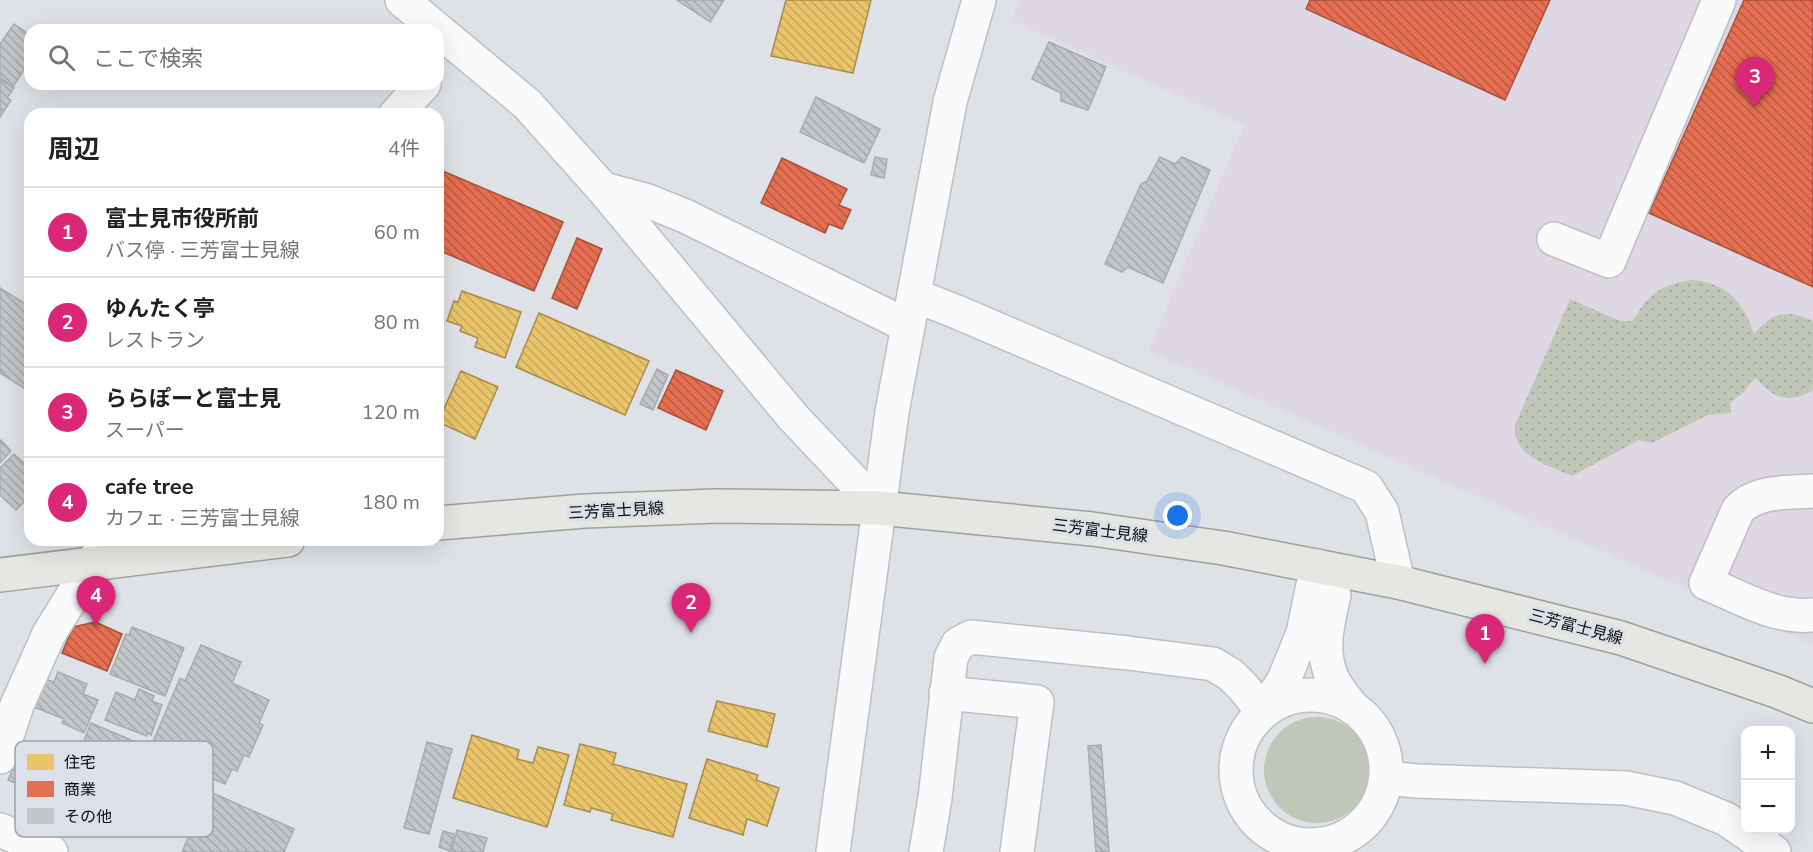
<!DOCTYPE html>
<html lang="ja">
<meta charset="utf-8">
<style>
:root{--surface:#fff;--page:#f6f6f6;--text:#202124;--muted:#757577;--line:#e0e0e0;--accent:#db2777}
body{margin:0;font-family:"Nunito Sans","Noto Sans JP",sans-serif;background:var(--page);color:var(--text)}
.controls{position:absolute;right:18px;bottom:18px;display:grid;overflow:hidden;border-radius:12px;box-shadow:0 6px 24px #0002}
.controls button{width:54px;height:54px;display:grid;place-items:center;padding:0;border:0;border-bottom:2px solid var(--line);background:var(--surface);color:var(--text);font:30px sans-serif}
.you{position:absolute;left:1178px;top:516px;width:21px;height:21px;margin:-15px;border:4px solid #fff;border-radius:50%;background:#1a73e8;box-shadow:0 0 0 9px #1a73e833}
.badge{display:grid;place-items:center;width:39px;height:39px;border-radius:50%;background:var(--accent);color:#fff;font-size:20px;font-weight:700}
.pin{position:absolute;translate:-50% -50px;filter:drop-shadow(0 2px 3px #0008)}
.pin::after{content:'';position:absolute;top:32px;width:21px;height:18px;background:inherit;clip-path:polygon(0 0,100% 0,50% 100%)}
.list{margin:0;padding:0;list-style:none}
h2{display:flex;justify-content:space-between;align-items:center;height:78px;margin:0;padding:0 24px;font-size:26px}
h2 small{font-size:20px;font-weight:400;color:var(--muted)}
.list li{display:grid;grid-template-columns:39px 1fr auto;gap:18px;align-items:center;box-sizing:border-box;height:90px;padding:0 24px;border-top:2px solid var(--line)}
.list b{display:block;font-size:22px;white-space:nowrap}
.list p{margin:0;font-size:20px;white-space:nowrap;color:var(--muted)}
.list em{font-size:20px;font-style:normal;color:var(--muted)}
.icon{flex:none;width:33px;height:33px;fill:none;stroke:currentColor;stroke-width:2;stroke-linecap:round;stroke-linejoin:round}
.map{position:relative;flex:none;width:1813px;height:852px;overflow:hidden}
.search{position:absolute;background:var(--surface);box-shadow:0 6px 24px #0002;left:24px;top:24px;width:420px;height:66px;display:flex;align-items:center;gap:15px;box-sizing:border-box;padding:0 21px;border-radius:18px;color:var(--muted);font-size:22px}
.panel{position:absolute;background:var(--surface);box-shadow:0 6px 24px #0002;left:24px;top:108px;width:420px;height:438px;border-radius:18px}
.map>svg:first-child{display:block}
.commercial{fill:#ded8e5}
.grass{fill:url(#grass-dots)}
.garden{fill:#c1c7b8}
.homes{fill:url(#homes-back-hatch);stroke:#a68d4f;stroke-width:1.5}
.shops{fill:url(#shops-back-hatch);stroke:#a5523d;stroke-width:1.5}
.building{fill:url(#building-back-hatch);stroke:#a8abae;stroke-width:1.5}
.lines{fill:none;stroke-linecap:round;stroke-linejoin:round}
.minor-casing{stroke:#bdbfc3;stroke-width:36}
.major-casing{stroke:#9fa09a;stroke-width:36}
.minor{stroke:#fafafb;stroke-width:33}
.major{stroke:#e6e7e3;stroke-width:33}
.labels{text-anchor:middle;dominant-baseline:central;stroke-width:6;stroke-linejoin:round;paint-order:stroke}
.street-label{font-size:16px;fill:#0b0d0f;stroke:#dbe0e9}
.key{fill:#dbe0e9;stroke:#9da1a8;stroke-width:1.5}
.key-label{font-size:16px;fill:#0b0d0f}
</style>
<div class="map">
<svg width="1813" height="852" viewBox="0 0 1813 852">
<defs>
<pattern id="grass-dots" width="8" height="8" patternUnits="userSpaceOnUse" patternTransform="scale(1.5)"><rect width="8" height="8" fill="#c1c7b8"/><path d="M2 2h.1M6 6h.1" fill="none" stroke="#a4aa9d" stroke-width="1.8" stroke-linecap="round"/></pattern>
<pattern id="homes-back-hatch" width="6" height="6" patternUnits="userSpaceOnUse" patternTransform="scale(1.5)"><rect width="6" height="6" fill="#e9c46a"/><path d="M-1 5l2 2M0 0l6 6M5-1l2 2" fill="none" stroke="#c6a75b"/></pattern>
<pattern id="shops-back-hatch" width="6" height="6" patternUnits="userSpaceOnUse" patternTransform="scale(1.5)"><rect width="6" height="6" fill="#e76f51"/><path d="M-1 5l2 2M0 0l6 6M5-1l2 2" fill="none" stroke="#b95a42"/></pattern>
<pattern id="building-back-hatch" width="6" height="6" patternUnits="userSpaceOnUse" patternTransform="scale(1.5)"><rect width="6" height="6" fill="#c3c6c9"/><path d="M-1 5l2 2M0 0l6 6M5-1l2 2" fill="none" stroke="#a6a9ab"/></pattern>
</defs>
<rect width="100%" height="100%" fill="#dee1e6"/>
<!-- commercial -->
<path class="commercial" d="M1018,0H1813V645L1148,351L1244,125L1012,21Z"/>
<!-- grass -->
<path class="grass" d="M1691,280C1726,282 1744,302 1754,334C1772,312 1787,309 1813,321V390C1788,405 1774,398 1755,378L1744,392L1730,403L1731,413L1708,415L1652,443L1639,440L1572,476C1549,465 1512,457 1515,425L1570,299L1620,321H1632C1637,316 1639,310 1643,305C1656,288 1672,283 1691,280Z"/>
<!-- garden -->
<circle class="garden" cx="1317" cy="770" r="53"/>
<!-- homes -->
<g class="homes">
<path d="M786,0H871L853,73L771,56Z"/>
<path d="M462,291L521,312L505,358L475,347L478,338L460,331L462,326L447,321L454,301L458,302Z"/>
<path d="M539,313L649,361L625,415L516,367Z"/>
<path d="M461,371L498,387L475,439L438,422Z"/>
<path d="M717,701L775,714L767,747L708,731Z"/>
<path d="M472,735L519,750L517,759L533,763L538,747L569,755L547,827L453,798Z"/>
<path d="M580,744L616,753L613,764L687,784L673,837L611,820L613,814L591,808L590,812L564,805Z"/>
<path d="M707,759L758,775L756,780L779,788L767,826L747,819L743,835L689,818Z"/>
</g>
<!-- shops -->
<g class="shops">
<path d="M1310,0H1550L1505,100L1306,9Z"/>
<path d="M1744,0H1813V287L1649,213Z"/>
<path d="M782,158L847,189L839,205L851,210L842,229L829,224L825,233L761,203Z"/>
<path d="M438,169L563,222L534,291L438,250Z"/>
<path d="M577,238L602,249L577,309L552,298Z"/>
<path d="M676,370L723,391L706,430L658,408Z"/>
<path d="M95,622L122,634L107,671L62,653L73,627Z"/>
</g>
<!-- building -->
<g class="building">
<path d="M677,0H724L710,22Z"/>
<path d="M14,24L30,35V65L28,63L13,87L0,77V44Z"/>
<path d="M1049,42L1106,67L1088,110L1061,101V93L1032,79Z"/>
<path d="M0,79L14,88L7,98L11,100L0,117Z"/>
<path d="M816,97L880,129L864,163L800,132Z"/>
<path d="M875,157L887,159L884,178L871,175Z"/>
<path d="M1160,157L1175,164L1182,157L1210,170L1163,283L1128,267L1122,272L1105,264L1141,184L1147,181Z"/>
<path d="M0,288L30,307V392L0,373Z"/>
<path d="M657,369L668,375L653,410L640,404Z"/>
<path d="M1,440L11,451L0,463V441Z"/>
<path d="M14,454L30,469V501L27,499L16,510L0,495V468Z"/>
<path d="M132,627L184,648L165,696L110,674L126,634L129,635Z"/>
<path d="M201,645L241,662L232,683L269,700L259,723L263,725L249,757L244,755L237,771L232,769L225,784L149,751L180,678L185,681Z"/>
<path d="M58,672L87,684L83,694L98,700L84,733L62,723L64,719L34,707L45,679L54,682Z"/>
<path d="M139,689L154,696L152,701L162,705L151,735L148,733L147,736L105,720L116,692L135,700Z"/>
<path d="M91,723L145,746L136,767L132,765L125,782L76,761Z"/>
<path d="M427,742L452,749L429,834L404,828Z"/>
<path d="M1101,745L1109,851L1096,852L1088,746Z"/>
<path d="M19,754L33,760L35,757L51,763L50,767L70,775L55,812L19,797L23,786L8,780Z"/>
<path d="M208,791L294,829L284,852H182Z"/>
<path d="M457,830L487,838L483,852H451Z"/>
<path d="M443,831L454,834L450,851L439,847Z"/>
</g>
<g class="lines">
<!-- minor casing -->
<g class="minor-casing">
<g id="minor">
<path d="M402,0L527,104L603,189L793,417L879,508"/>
<path d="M396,114L424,84"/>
<path d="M603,189L648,201L685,216L908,326"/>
<path d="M1554,239L1609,261L1719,0"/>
<path d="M914,295L957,312L1366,487L1382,512L1398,582"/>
<path d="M1813,491C1788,493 1756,490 1738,510L1706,583C1740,597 1775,619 1813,615"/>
<path d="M1334,595C1327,625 1320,652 1333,680C1338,690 1346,699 1353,708"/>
<path d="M946,693L1037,702L1017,852"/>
<circle cx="1311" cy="770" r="75"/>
<path d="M0,757L17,705L49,634L107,540"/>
<path d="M1386,778L1417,781L1626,788L1675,798L1726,819L1774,852"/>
<path d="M0,830L51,852"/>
<path d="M833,852L892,412L950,102L979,0"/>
<path d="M926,852L935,798L951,658L958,644L971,637L1128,653L1213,664L1231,675L1243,687L1263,712L1284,680L1303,633L1317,566"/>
</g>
</g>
<!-- major casing -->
<g class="major-casing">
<g id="major">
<path d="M438,523L585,511L716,506L879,508L1092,529L1223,548L1398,582L1621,638L1779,692L1813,706"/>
<path d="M0,575L288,540"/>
</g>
</g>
<!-- minor -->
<use href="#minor" class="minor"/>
<!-- major -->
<use href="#major" class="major"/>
</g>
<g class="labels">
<!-- street labels -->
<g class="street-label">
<text transform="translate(616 511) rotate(-3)">三芳富士見線</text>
<text transform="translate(1100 531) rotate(7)">三芳富士見線</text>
<text transform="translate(1576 627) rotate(15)">三芳富士見線</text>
</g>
</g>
<!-- legend -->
<rect x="15" y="741" width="198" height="96" rx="9" class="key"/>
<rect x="27" y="754" width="27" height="16" fill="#e9c46a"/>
<rect x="27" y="781" width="27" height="16" fill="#e76f51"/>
<rect x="27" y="808" width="27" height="16" fill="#c3c6c9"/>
<g class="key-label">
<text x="64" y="768">住宅</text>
<text x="64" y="795">商業</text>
<text x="64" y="822">その他</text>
</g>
</svg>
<div class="controls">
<button>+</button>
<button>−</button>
</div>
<div class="you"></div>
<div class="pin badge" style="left:1485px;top:664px">1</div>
<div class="pin badge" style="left:691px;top:633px">2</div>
<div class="pin badge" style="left:1755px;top:107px">3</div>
<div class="pin badge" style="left:96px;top:626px">4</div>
<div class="search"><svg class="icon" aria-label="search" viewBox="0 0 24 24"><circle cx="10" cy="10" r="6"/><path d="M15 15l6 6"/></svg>ここで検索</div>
<section class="panel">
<h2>周辺<small>4件</small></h2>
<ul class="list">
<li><span class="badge">1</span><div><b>富士見市役所前</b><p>バス停 · 三芳富士見線</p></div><em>60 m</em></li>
<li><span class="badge">2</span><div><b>ゆんたく亭</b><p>レストラン</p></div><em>80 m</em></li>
<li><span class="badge">3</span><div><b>ららぽーと富士見</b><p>スーパー</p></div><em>120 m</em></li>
<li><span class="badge">4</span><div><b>cafe tree</b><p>カフェ · 三芳富士見線</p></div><em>180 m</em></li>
</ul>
</section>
</div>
